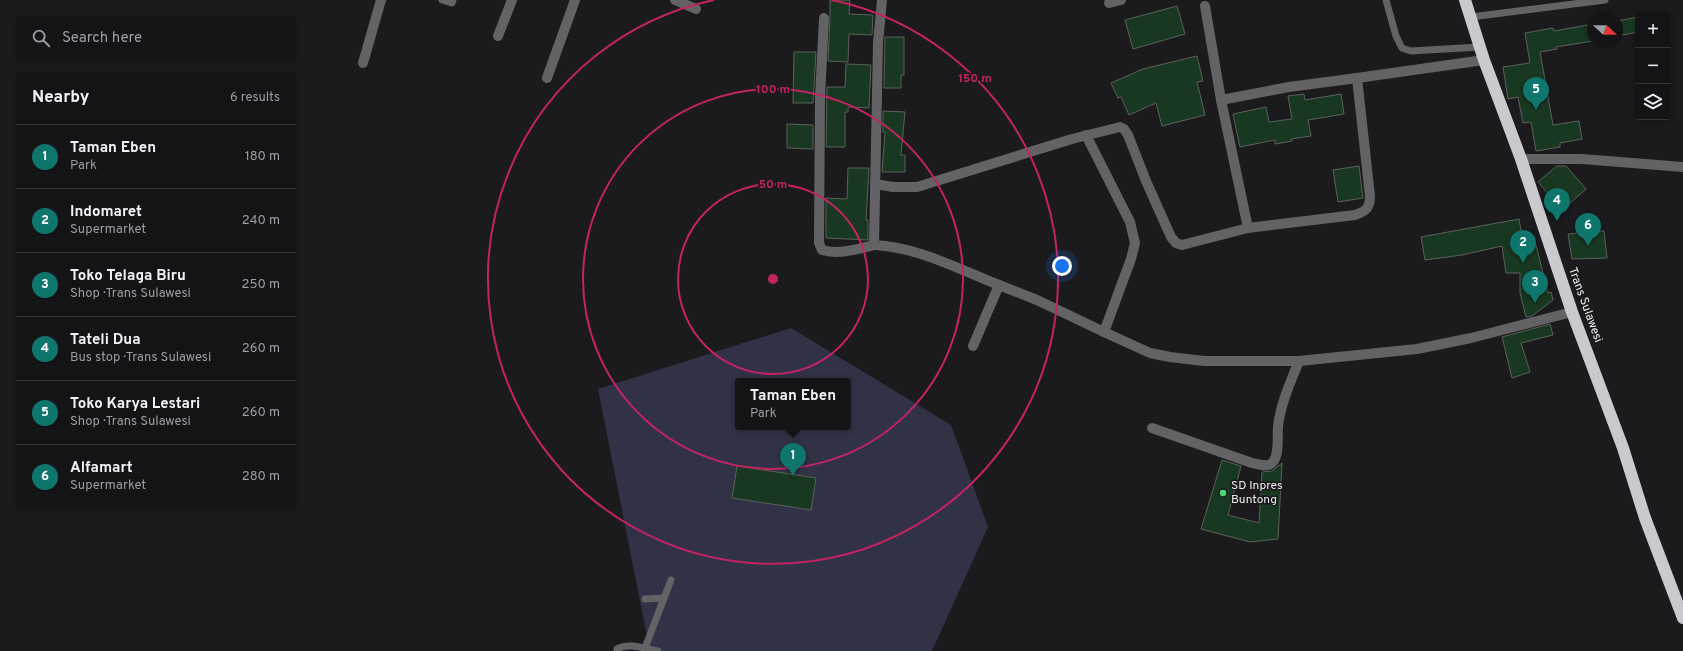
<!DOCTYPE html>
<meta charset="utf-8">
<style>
:root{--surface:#141416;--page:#212123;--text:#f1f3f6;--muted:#9d9ea1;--line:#333335;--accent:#0f766e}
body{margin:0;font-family:Overpass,sans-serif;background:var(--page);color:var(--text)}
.controls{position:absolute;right:12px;top:12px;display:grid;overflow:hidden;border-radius:4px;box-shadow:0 2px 6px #0003}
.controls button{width:36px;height:36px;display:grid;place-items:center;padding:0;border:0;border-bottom:1px solid var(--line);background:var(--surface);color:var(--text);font:20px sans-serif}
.compass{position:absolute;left:1587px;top:12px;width:36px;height:36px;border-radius:50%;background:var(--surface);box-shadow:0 2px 6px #0003;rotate:111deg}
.you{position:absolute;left:1062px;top:266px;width:14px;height:14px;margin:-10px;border:3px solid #fff;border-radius:50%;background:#1a73e8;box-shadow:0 0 0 6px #1a73e833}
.badge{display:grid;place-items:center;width:26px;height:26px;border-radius:50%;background:var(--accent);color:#fff;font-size:13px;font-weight:700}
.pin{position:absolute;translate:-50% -33px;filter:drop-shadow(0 1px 2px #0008)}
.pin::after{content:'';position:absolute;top:21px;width:14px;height:12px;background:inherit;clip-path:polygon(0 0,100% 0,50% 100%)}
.popup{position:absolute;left:735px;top:378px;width:116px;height:52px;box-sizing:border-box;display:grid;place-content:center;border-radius:4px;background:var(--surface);filter:drop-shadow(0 1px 3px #0005);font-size:13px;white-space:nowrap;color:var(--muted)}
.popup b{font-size:15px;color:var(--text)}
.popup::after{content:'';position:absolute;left:50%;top:100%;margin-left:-8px;border:8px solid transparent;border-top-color:var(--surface)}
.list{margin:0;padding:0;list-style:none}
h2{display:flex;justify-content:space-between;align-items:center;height:52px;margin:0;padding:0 16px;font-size:17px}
h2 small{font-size:13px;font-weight:400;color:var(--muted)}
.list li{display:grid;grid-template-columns:26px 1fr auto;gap:12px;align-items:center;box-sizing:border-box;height:64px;padding:0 16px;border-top:1px solid var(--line)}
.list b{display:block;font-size:15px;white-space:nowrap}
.list p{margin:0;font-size:13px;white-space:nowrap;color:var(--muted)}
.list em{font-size:13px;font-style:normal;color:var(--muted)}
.icon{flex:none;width:22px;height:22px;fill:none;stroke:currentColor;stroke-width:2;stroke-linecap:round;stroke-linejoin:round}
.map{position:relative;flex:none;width:1683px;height:651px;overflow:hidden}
.search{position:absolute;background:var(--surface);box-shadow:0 2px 6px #0003;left:16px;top:16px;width:280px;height:44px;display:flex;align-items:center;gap:10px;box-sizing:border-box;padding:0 14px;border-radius:4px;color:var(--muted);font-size:15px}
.panel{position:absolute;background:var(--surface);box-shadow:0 2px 6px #0003;left:16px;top:72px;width:280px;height:436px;border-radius:4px}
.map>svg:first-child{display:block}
.green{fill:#313246;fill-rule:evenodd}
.building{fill:#193821;stroke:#5c605d}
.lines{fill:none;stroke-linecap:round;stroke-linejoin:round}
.lane{stroke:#636365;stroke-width:7}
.street{stroke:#636365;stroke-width:10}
.highway{stroke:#c9c9ce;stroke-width:12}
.ring{fill:none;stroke:#c42362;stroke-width:2}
.poi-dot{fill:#4bd677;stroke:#1b1b1e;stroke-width:1.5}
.labels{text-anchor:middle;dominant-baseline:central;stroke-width:3.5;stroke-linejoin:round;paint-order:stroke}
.street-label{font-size:12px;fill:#ececee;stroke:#1b1b1e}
.poi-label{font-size:12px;fill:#ececee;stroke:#1b1b1e;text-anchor:start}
.centre{fill:#c42362;stroke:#1b1b1e;stroke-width:2}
.ring-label{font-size:12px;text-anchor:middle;font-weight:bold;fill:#c42362;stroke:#1b1b1e;stroke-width:3.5;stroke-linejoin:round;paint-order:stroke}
</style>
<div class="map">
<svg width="1683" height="651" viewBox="0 0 1683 651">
<rect width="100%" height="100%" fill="#1b1b1e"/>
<!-- green -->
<path class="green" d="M791,328L951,425L988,527L932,651H650L598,389ZM738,381H848V427H738Z"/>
<!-- building -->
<g class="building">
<path d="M830,0H850L849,14L873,15L872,35L849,34L848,62L828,61L830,18Z"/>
<path d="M1177,6L1185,34L1133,49L1125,20Z"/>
<path d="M1638,17V32L1617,36V21Z"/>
<path d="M1593,24V41L1556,47L1557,49L1540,52L1553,125L1579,121L1582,139L1560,143V147L1536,151L1531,122L1523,123L1518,97L1508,99L1503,67L1530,63L1525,33L1553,28L1554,31Z"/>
<path d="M885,37H904V75H901V88H884Z"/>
<path d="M794,52H816L813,103H793Z"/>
<path d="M1197,56L1203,81L1197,82L1205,115L1162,126L1156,103L1129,115L1121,97L1118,98L1111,83L1143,69Z"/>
<path d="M846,64L871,65L869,108L848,107V112H845V147H826L827,87H845Z"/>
<path d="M1304,94L1305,100L1341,94L1344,114L1308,120L1311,136L1291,139L1292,141L1275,144V140L1240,147L1233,114L1266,107L1269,122L1292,119L1288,96Z"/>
<path d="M883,111L905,112L901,155H905V172H882L885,132H883Z"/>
<path d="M787,124L813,125V149L787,148Z"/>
<path d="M1359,166L1363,198L1338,202L1333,170Z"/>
<path d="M1557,166H1566L1586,189L1562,210L1538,182Z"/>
<path d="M848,168H869L866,220H868V240L826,238V198L847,199Z"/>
<path d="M1519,219L1524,248L1536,245L1548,293L1551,292L1553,300L1532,316L1526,317L1520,293V273H1506L1502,246L1462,255L1425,260L1421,237Z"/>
<path d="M1604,231L1607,258L1572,259L1568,234Z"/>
<path d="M1550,324L1553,335L1521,343L1530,372L1512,378L1502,337Z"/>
<path d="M1222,460L1241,466L1228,515L1259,523L1262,472L1272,471L1282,463L1278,539L1250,542L1201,529Z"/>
<path d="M737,466L816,478L811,510L732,498Z"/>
</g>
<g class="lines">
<!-- lane -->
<g class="lane">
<path d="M442,0L452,3L453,0"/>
<path d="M1386,0L1396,36L1402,48L1411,51L1480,47"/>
<path d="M1471,17L1605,0"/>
<path d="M645,599L663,598"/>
<path d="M645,648L671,580"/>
<path d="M617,649C628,642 646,649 658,651"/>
</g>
<!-- street -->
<g class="street">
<path d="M675,0L696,9"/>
<path d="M882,0L878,43L874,245C918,247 958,269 999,285"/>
<path d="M1109,3L1121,0"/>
<path d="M1205,6L1221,100L1248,228L1355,215C1366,211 1370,208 1370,196L1357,78L1484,60"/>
<path d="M824,18L820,97L819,243L822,250C838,255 858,249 874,245"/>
<path d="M498,36L512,0"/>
<path d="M363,63L381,0"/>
<path d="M547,78L575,0"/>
<path d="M1221,100L1289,87L1357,78"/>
<path d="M1086,135L1130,222L1135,243L1131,259L1104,332"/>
<path d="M1521,159H1582L1683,167"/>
<path d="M875,184L893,187H917L1072,139L1120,127L1124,129L1128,135L1146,181L1171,237L1176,243L1182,245L1248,228"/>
<path d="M973,346L999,285L1037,300L1104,332L1150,353L1170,357L1204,361H1299L1417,349L1471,338L1572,312"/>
<path d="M1152,428L1252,463C1258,464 1267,468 1272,463C1280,456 1277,436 1278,426C1281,403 1290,383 1299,361"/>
</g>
<!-- highway -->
<path class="highway" d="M1465,0L1484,60L1521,159L1572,312L1623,448L1645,518L1683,618"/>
</g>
<!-- distance rings -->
<g class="ring">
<circle cx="773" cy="279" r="95"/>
<circle cx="773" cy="279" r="190"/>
<path d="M832 0A285 285 0 1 1 714 0"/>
</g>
<!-- markers -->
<circle class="poi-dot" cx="1223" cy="493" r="4"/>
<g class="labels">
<!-- street labels -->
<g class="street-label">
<text transform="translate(1585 305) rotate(70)">Trans Sulawesi</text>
</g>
<!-- poi labels -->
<g class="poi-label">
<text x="1231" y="486">SD Inpres<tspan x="1231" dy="14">Buntong</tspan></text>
</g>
</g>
<circle cx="773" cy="279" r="6" class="centre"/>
<g class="ring-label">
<text x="975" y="82">150 m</text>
<text x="773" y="93">100 m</text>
<text x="773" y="188">50 m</text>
</g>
</svg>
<div class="controls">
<button>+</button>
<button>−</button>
<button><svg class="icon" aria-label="layers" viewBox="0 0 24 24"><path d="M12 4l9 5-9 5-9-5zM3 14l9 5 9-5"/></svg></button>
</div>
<svg class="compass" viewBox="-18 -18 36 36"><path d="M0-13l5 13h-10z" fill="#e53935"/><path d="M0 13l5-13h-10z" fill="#9d9ea1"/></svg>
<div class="you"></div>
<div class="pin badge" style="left:793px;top:476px">1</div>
<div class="popup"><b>Taman Eben</b>Park</div>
<div class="pin badge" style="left:1523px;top:263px">2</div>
<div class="pin badge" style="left:1535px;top:303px">3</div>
<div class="pin badge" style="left:1557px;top:221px">4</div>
<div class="pin badge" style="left:1536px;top:110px">5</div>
<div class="pin badge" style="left:1588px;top:246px">6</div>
<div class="search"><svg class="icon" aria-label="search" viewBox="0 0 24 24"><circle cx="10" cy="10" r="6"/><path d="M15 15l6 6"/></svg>Search here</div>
<section class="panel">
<h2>Nearby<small>6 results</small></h2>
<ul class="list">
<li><span class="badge">1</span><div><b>Taman Eben</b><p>Park</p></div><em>180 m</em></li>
<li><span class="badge">2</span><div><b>Indomaret</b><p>Supermarket</p></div><em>240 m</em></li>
<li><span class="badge">3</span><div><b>Toko Telaga Biru</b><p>Shop · Trans Sulawesi</p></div><em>250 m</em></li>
<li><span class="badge">4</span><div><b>Tateli Dua</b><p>Bus stop · Trans Sulawesi</p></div><em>260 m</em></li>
<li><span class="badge">5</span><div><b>Toko Karya Lestari</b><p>Shop · Trans Sulawesi</p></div><em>260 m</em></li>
<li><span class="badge">6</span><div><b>Alfamart</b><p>Supermarket</p></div><em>280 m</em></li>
</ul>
</section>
</div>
